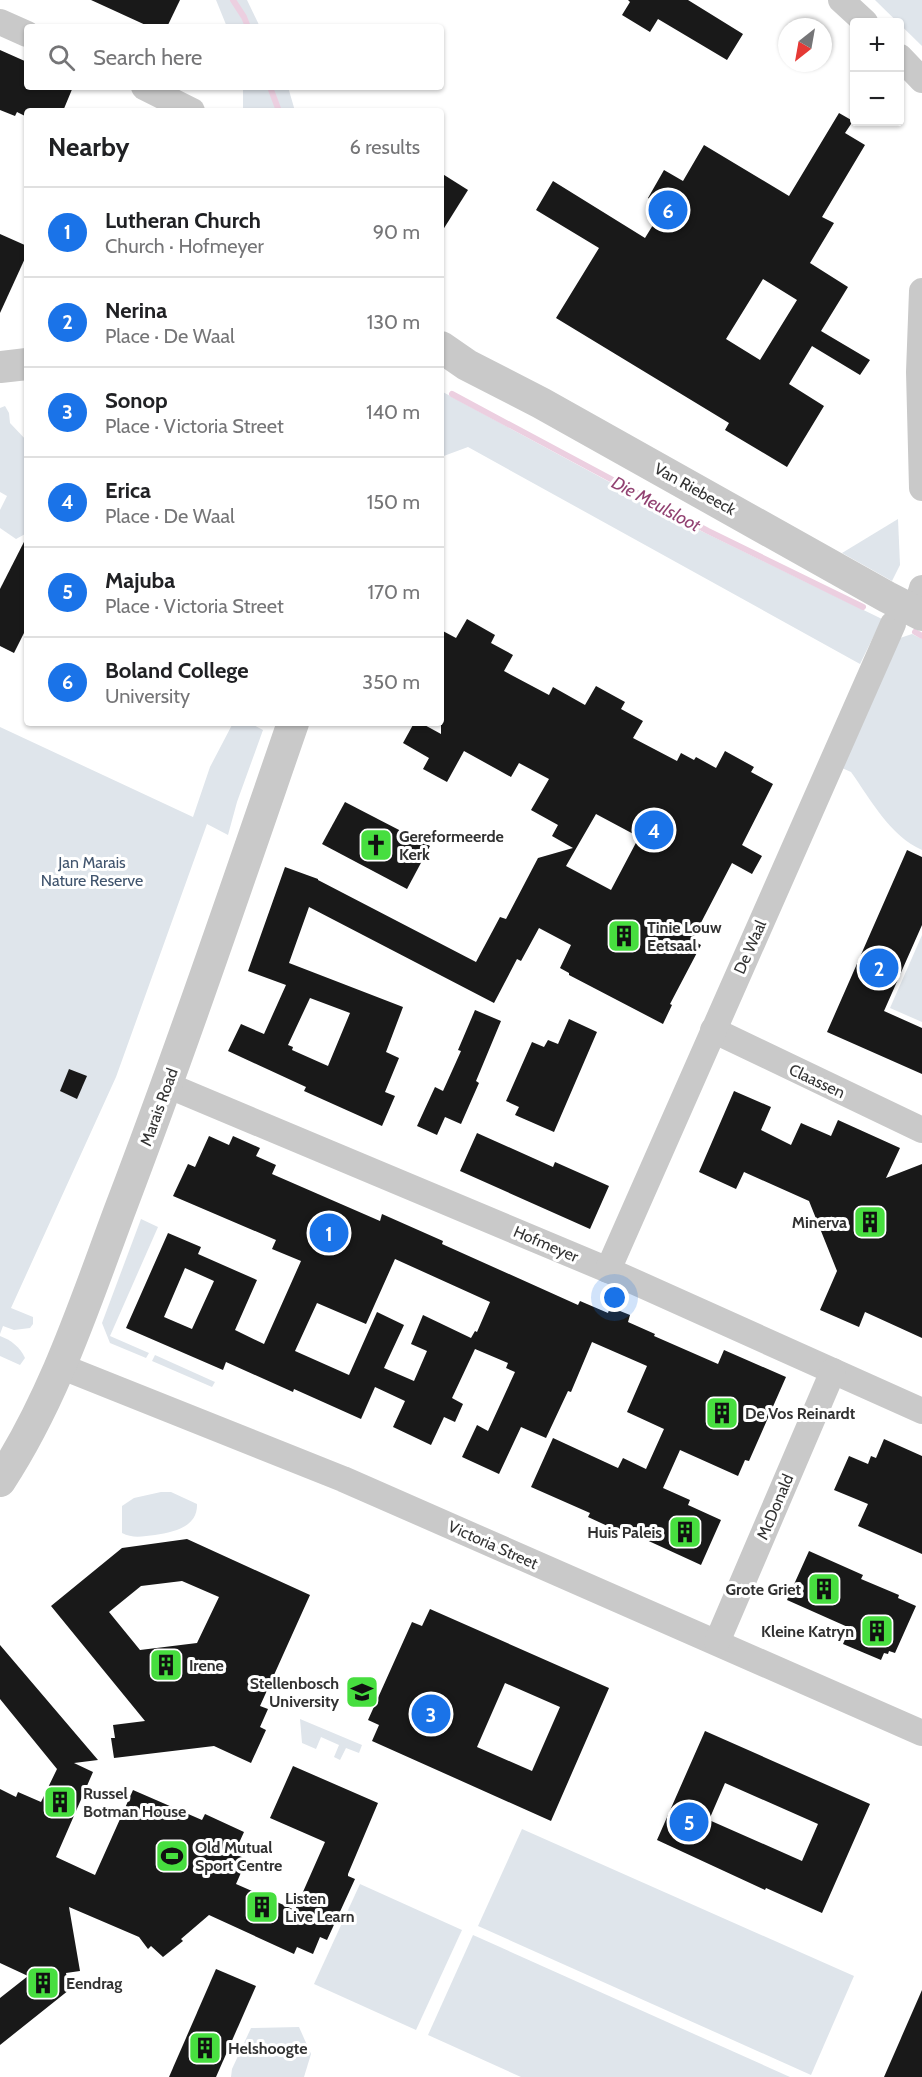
<!DOCTYPE html>
<meta charset="utf-8">
<style>
:root{--surface:#fff;--page:#f2f2f2;--text:#202124;--muted:#757577;--line:#e0e0e0;--accent:#1a73e8}
body{margin:0;font-family:Cabin,sans-serif;background:var(--page);color:var(--text)}
.controls{position:absolute;right:18px;top:18px;display:grid;overflow:hidden;border-radius:6px;box-shadow:0 2px 4px #0004}
.controls button{width:54px;height:54px;display:grid;place-items:center;padding:0;border:0;border-bottom:2px solid var(--line);background:var(--surface);color:var(--text);font:30px sans-serif}
.compass{position:absolute;left:778px;top:18px;width:54px;height:54px;border-radius:50%;background:var(--surface);box-shadow:0 2px 4px #0004;rotate:211deg}
.you{position:absolute;left:615px;top:1298px;width:21px;height:21px;margin:-15px;border:4px solid #fff;border-radius:50%;background:#1a73e8;box-shadow:0 0 0 9px #1a73e833}
.badge{display:grid;place-items:center;width:39px;height:39px;border-radius:50%;background:var(--accent);color:#fff;font-size:20px;font-weight:700}
.pin{position:absolute;translate:-50% -50%;border:3px solid #fff;box-shadow:0 2px 6px #0006}
.list{margin:0;padding:0;list-style:none}
h2{display:flex;justify-content:space-between;align-items:center;height:78px;margin:0;padding:0 24px;font-size:26px}
h2 small{font-size:20px;font-weight:400;color:var(--muted)}
.list li{display:grid;grid-template-columns:39px 1fr auto;gap:18px;align-items:center;box-sizing:border-box;height:90px;padding:0 24px;border-top:2px solid var(--line)}
.list b{display:block;font-size:22px;white-space:nowrap}
.list p{margin:0;font-size:20px;white-space:nowrap;color:var(--muted)}
.list em{font-size:20px;font-style:normal;color:var(--muted)}
.icon{flex:none;width:33px;height:33px;fill:none;stroke:currentColor;stroke-width:2;stroke-linecap:round;stroke-linejoin:round}
.map{position:relative;flex:none;width:922px;height:2077px;overflow:hidden}
.search{position:absolute;background:var(--surface);box-shadow:0 2px 4px #0004;left:24px;top:24px;width:420px;height:66px;display:flex;align-items:center;gap:15px;box-sizing:border-box;padding:0 21px;border-radius:6px;color:var(--muted);font-size:22px}
.panel{position:absolute;background:var(--surface);box-shadow:0 2px 4px #0004;left:24px;top:108px;width:420px;height:618px;border-radius:6px}
.map>svg:first-child{display:block}
.green{fill:#dfe5eb}
.lines{fill:none;stroke-linecap:round;stroke-linejoin:round}
.stream{stroke:#eccfe0;stroke-width:6}
.building{fill:#191919;fill-rule:evenodd}
.minor{stroke:#c9c9c9;stroke-width:26}
.tertiary{stroke:#c9c9c9;stroke-width:32}
.labels{text-anchor:middle;dominant-baseline:central;stroke-width:6;stroke-linejoin:round;paint-order:stroke}
.street-label{font-size:16px;fill:#323232;stroke:#fff}
.poi-label{font-size:16px;font-weight:bold;fill:#323232;stroke:#fff;text-anchor:start}
.park-label{font-size:16px;fill:#40546d;stroke:#fff}
.water-label{font-size:18px;font-style:italic;fill:#924272;stroke:#fff}
</style>
<div class="map">
<svg width="922" height="2077" viewBox="0 0 922 2077">
<rect width="100%" height="100%" fill="#fff"/>
<!-- green -->
<g class="green">
<path d="M216,0H247L260,27H227Z"/>
<path d="M875,0H922V46Z"/>
<path d="M243,87H288L295,111H243Z"/>
<path d="M441,391L693,527L882,619L860,664L468,447L441,457Z"/>
<path d="M5,406L9,413L10,423L27,441V533L16,539L0,528V510L7,496L0,492V408Z"/>
<path d="M898,519L900,565L892,581L842,553Z"/>
<path d="M912,634L922,639V850C890,836 871,800 851,772L842,768L900,638Z"/>
<path d="M233,723H250L263,730L237,802L228,835L207,824L116,1077L11,1308L33,1317V1324L30,1328L14,1330L3,1326L0,1334V727L193,817L210,767Z"/>
<path d="M922,935V1022L890,1008Z"/>
<path d="M141,1219L158,1227L110,1336L149,1353L146,1358L110,1343L102,1323Z"/>
<path d="M0,1336C11,1340 20,1347 25,1358L20,1365L0,1356Z"/>
<path d="M155,1355L215,1382L212,1387L152,1361Z"/>
<path d="M161,1492H171L197,1504C198,1527 174,1532 155,1535C144,1536 133,1539 122,1533V1506L134,1498Z"/>
<path d="M300,1719L362,1745L359,1753L346,1748L340,1760L334,1757L339,1745L321,1737L316,1749L302,1743Z"/>
<path d="M522,1829L854,1976L811,2075L478,1926Z"/>
<path d="M360,1884L462,1930L416,2030L314,1984Z"/>
<path d="M473,1935L790,2077H521L428,2035Z"/>
<path d="M299,2027L311,2054L304,2077H231L232,2069L251,2028Z"/>
</g>
<g class="lines">
<!-- stream -->
<g class="stream">
<path d="M233,0L244,17L248,27"/>
<path d="M270,87L279,111"/>
<path d="M452,394L708,531L863,607"/>
<path d="M915,632L922,636"/>
</g>
</g>
<!-- building -->
<g class="building">
<path d="M91,0H180L167,27H150Z"/>
<path d="M628,0H688L743,34L727,60L658,19L650,32L622,15L630,2Z"/>
<path d="M0,50L27,62V87H73L63,111H27V117L17,112L15,116L0,110Z"/>
<path d="M839,113L853,121L845,133L865,145L822,217L834,223L810,263L848,287L821,331L870,360L860,375L812,346L789,384L824,406L787,467L725,430L729,423L556,318L599,248L536,210L553,181L645,238L664,207L648,198L664,170L683,181L704,145L789,196ZM763,279L797,300L760,360L726,339Z"/>
<path d="M441,173L468,190L441,233Z"/>
<path d="M0,234L27,246V254L0,313Z"/>
<path d="M27,536V627L14,653L0,646V589Z"/>
<path d="M467,619L495,635L491,643L513,655L504,671L549,695L553,687L585,705L596,686L625,702L621,709L643,721L633,738L677,761L681,753L694,760L696,757L716,768L725,751L754,767L751,772L773,784L742,845L762,856L752,874L732,863L692,940L701,945L670,1004L672,1005L663,1024L569,975V973L560,968L571,945L539,928L521,961L517,959L494,1003L309,907L289,963L403,1007L386,1052L399,1058L385,1092L395,1096L382,1126L304,1091L306,1087L228,1051L241,1024L264,1034L286,985L248,971L285,867L318,879V880L476,962L500,917L506,919L538,858L573,848L552,836L558,825L531,810L549,779L519,763L511,777L464,751L447,782L423,769L429,758L403,743L414,723H421L441,734V630L456,638ZM596,814L639,837L611,890L566,866ZM310,998L350,1013L328,1066L292,1050L293,1047L288,1045Z"/>
<path d="M345,802L430,846L407,889L322,844Z"/>
<path d="M907,850L922,857V925L884,1011L922,1028V1074L827,1032Z"/>
<path d="M475,1010L501,1021L476,1081L479,1083L461,1124L445,1117L437,1135L417,1126L435,1087L443,1091L461,1051L458,1050Z"/>
<path d="M569,1019L597,1032L554,1132L515,1115L519,1107L506,1101L532,1042L544,1047L548,1040L558,1044Z"/>
<path d="M69,1069L87,1076L77,1099L60,1091Z"/>
<path d="M734,1091L771,1107L761,1130L791,1145L801,1123L831,1136L838,1120L900,1148L886,1178L922,1164V1338L865,1312L859,1327L820,1310L837,1271L809,1201L744,1172L736,1189L699,1172Z"/>
<path d="M477,1133L553,1167L555,1162L609,1186L590,1229L460,1171Z"/>
<path d="M209,1136L229,1145L233,1136L260,1148L256,1156L276,1165L272,1174L380,1221L382,1214L443,1241L442,1244L578,1305L580,1301L608,1313L610,1307L630,1315L628,1322L655,1334L654,1336L718,1364L724,1350L786,1377L749,1461L745,1460L738,1476L680,1450L663,1488L690,1500L688,1505L721,1520L701,1565L629,1532L627,1535L588,1517L590,1513L531,1487L553,1438L618,1468L623,1458L646,1469L664,1429L627,1412L647,1366L592,1342L571,1392L568,1391L546,1438L521,1427L499,1474L462,1457L477,1425L488,1431L515,1372L506,1368L508,1363L475,1349L452,1398L463,1404L455,1422L444,1417L431,1445L393,1427L405,1401L375,1387L361,1419L294,1389L293,1392L226,1362L223,1370L126,1328L168,1233L201,1247L198,1254L257,1280L235,1330L264,1344L301,1261L272,1249L276,1240L173,1196L188,1164L195,1167ZM395,1259L490,1302L477,1332L475,1331L471,1338L423,1315L411,1344L427,1351L414,1381L384,1368L404,1325L377,1312L349,1375L295,1351L317,1303L366,1324ZM185,1268L214,1281L192,1329L164,1317Z"/>
<path d="M884,1439L922,1456V1554L858,1526L868,1504L834,1490L849,1456L868,1464L871,1456L876,1458Z"/>
<path d="M187,1539L310,1595L260,1706L268,1709L260,1727L266,1730L251,1763L214,1746L114,1758L111,1738H115L113,1725L145,1721L51,1606L122,1548ZM182,1581L219,1597L197,1643L140,1650L109,1612L141,1586Z"/>
<path d="M809,1551L863,1575L861,1579L899,1595L898,1598L916,1606L895,1653L889,1651L888,1654L884,1653L881,1660L843,1644L850,1628L787,1600Z"/>
<path d="M430,1609L609,1688L551,1821L372,1741L379,1725L368,1720L412,1622L422,1626ZM505,1683L560,1707L532,1771L477,1747Z"/>
<path d="M0,1645L98,1760L74,1763L93,1772L56,1857L95,1875L133,1790L202,1820L205,1814L244,1832L234,1854L247,1859L236,1884L295,1910L325,1842L270,1818L293,1766L378,1803L348,1874V1876L355,1879L327,1940L320,1937L313,1954L297,1947L294,1954L209,1915L181,1939L183,1941L163,1957L151,1946L148,1949L139,1937L69,1907L80,1971L66,1973L69,1990L0,2045V1998L28,1976L0,1963V1789L16,1797L18,1792L41,1802L57,1769L0,1699Z"/>
<path d="M705,1731L870,1804L822,1913L766,1888L765,1890L657,1840ZM725,1783L818,1824L802,1861L709,1820Z"/>
<path d="M216,1969L256,1986L216,2077H169Z"/>
<path d="M922,1990V2077H884Z"/>
</g>
<g class="lines">
<!-- minor -->
<g class="minor">
<path d="M841,0L865,22"/>
<path d="M0,22L27,34"/>
<path d="M900,57L922,80"/>
<path d="M144,87L192,111"/>
<path d="M922,291L919,372L922,488"/>
<path d="M912,610L919,598L922,588"/>
<path d="M713,1030L922,1130"/>
<path d="M167,1085L608,1270L922,1411"/>
<path d="M608,1270L893,624"/>
<path d="M60,1366L343,1479L922,1733"/>
<path d="M717,1642L833,1371"/>
</g>
<!-- tertiary -->
<g class="tertiary">
<path d="M441,347L467,365L541,403L887,597L922,615"/>
<path d="M0,367L27,364"/>
<path d="M0,1481C55,1397 86,1300 121,1207C182,1047 237,885 293,723"/>
</g>
</g>
<!-- icons -->
<defs>
<g id="church-square" transform="scale(1.725)"><rect x="-9" y="-9" width="18" height="18" rx="4" fill="#47de3f" stroke="#fff"/><path d="M-1.2-6h2.4v3.5h3.3v2.4h-3.3V6h-2.4V-.1h-3.3v-2.4h3.3Z" fill="#111"/></g>
<g id="building-square" transform="scale(1.725)"><rect x="-9" y="-9" width="18" height="18" rx="4" fill="#47de3f" stroke="#fff"/><path d="M-4-6H4V6H1V3H-1V6H-4ZM-2.5-4.3h1.7v1.8h-1.7ZM.8-4.3h1.7v1.8H.8ZM-2.5-1h1.7V.8h-1.7ZM.8-1h1.7V.8H.8Z" fill="#111"/></g>
<g id="university-square" transform="scale(1.725)"><rect x="-9" y="-9" width="18" height="18" rx="4" fill="#47de3f" stroke="#fff"/><path d="M0-5L7-2L0 1L-7-2ZM-4 1L0 2.5L4 1V4Q0 6-4 4Z" fill="#111"/></g>
<g id="stadium-square" transform="scale(1.725)"><rect x="-9" y="-9" width="18" height="18" rx="4" fill="#47de3f" stroke="#fff"/><path d="M0-5a6.5 5 0 1 0 0 10a6.5 5 0 1 0 0-10ZM-3.5-1.8h7v3.6h-7Z" fill="#111"/></g>
</defs>
<g fill-rule="evenodd">
<use href="#church-square" x="376" y="845"/>
<use href="#building-square" x="624" y="936"/>
<use href="#building-square" x="870" y="1222"/>
<use href="#building-square" x="722" y="1413"/>
<use href="#building-square" x="685" y="1532"/>
<use href="#building-square" x="824" y="1589"/>
<use href="#building-square" x="877" y="1631"/>
<use href="#building-square" x="166" y="1665"/>
<use href="#university-square" x="362" y="1692"/>
<use href="#building-square" x="60" y="1802"/>
<use href="#stadium-square" x="172" y="1856"/>
<use href="#building-square" x="262" y="1907"/>
<use href="#building-square" x="43" y="1983"/>
<use href="#building-square" x="205" y="2048"/>
</g>
<g class="labels">
<!-- street labels -->
<g class="street-label">
<text transform="translate(695 489) rotate(29)">Van Riebeeck</text>
<text transform="translate(750 947) rotate(-66)">De Waal</text>
<text transform="translate(817 1081) rotate(25)">Claassen</text>
<text transform="translate(159 1107) rotate(-70)">Marais Road</text>
<text transform="translate(546 1244) rotate(23)">Hofmeyer</text>
<text transform="translate(775 1507) rotate(-67)">McDonald</text>
<text transform="translate(493 1545) rotate(24)">Victoria Street</text>
</g>
<!-- poi labels -->
<g class="poi-label">
<text x="399" y="836">Gereformeerde<tspan x="399" dy="18">Kerk</tspan></text>
<text x="647" y="927">Tinie Louw<tspan x="647" dy="18">Eetsaal</tspan></text>
<text x="847" y="1222" text-anchor="end">Minerva</text>
<text x="745" y="1413">De Vos Reinardt</text>
<text x="662" y="1532" text-anchor="end">Huis Paleis</text>
<text x="801" y="1589" text-anchor="end">Grote Griet</text>
<text x="854" y="1631" text-anchor="end">Kleine Katryn</text>
<text x="189" y="1665">Irene</text>
<text x="339" y="1683" text-anchor="end">Stellenbosch<tspan x="339" dy="18">University</tspan></text>
<text x="83" y="1793">Russel<tspan x="83" dy="18">Botman House</tspan></text>
<text x="195" y="1847">Old Mutual<tspan x="195" dy="18">Sport Centre</tspan></text>
<text x="285" y="1898">Listen<tspan x="285" dy="18">Live Learn</tspan></text>
<text x="66" y="1983">Eendrag</text>
<text x="228" y="2048">Helshoogte</text>
</g>
<!-- park labels -->
<g class="park-label">
<text x="92" y="862">Jan Marais<tspan x="92" dy="18">Nature Reserve</tspan></text>
</g>
<!-- water labels -->
<g class="water-label">
<text transform="translate(656 504) rotate(28)">Die Meulsloot</text>
</g>
</g>
</svg>
<div class="controls">
<button>+</button>
<button>−</button>
</div>
<svg class="compass" viewBox="-18 -18 36 36"><path d="M0-13l5 13h-10z" fill="#e53935"/><path d="M0 13l5-13h-10z" fill="#757577"/></svg>
<div class="you"></div>
<div class="pin badge" style="left:329px;top:1233px">1</div>
<div class="pin badge" style="left:879px;top:968px">2</div>
<div class="pin badge" style="left:431px;top:1714px">3</div>
<div class="pin badge" style="left:654px;top:830px">4</div>
<div class="pin badge" style="left:689px;top:1822px">5</div>
<div class="pin badge" style="left:668px;top:210px">6</div>
<div class="search"><svg class="icon" aria-label="search" viewBox="0 0 24 24"><circle cx="10" cy="10" r="6"/><path d="M15 15l6 6"/></svg>Search here</div>
<section class="panel">
<h2>Nearby<small>6 results</small></h2>
<ul class="list">
<li><span class="badge">1</span><div><b>Lutheran Church</b><p>Church · Hofmeyer</p></div><em>90 m</em></li>
<li><span class="badge">2</span><div><b>Nerina</b><p>Place · De Waal</p></div><em>130 m</em></li>
<li><span class="badge">3</span><div><b>Sonop</b><p>Place · Victoria Street</p></div><em>140 m</em></li>
<li><span class="badge">4</span><div><b>Erica</b><p>Place · De Waal</p></div><em>150 m</em></li>
<li><span class="badge">5</span><div><b>Majuba</b><p>Place · Victoria Street</p></div><em>170 m</em></li>
<li><span class="badge">6</span><div><b>Boland College</b><p>University</p></div><em>350 m</em></li>
</ul>
</section>
</div>
